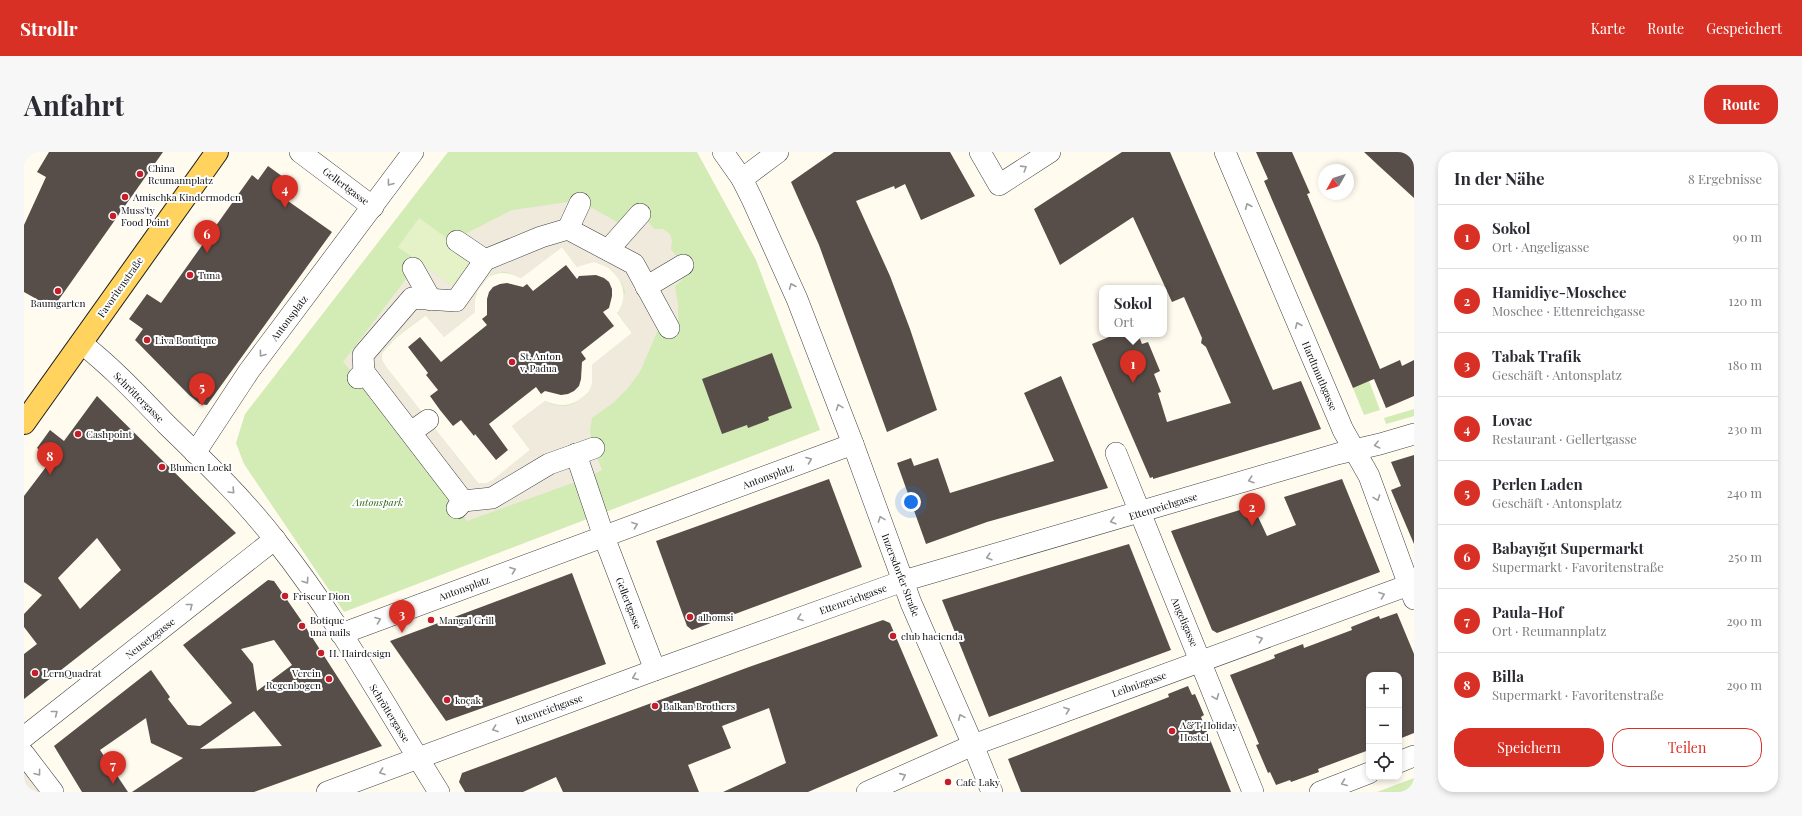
<!DOCTYPE html>
<html lang="de">
<meta charset="utf-8">
<style>
:root{--surface:#fff;--page:#f7f7f7;--text:#2b2b33;--muted:#7c7c81;--line:#e1e1e2;--accent:#d93025}
body{margin:0;font-family:"Playfair Display",serif;background:var(--page);color:var(--text)}
.controls{position:absolute;right:12px;bottom:12px;display:grid;overflow:hidden;border-radius:8px;box-shadow:0 2px 6px #0003}
.controls button{width:36px;height:36px;display:grid;place-items:center;padding:0;border:0;border-bottom:1px solid var(--line);background:var(--surface);color:var(--text);font:20px sans-serif}
.compass{position:absolute;left:1294px;top:12px;width:36px;height:36px;border-radius:50%;background:var(--surface);box-shadow:0 2px 6px #0003;rotate:231deg}
.you{position:absolute;left:887px;top:350px;width:14px;height:14px;margin:-10px;border:3px solid #fff;border-radius:50%;background:#1a73e8;box-shadow:0 0 0 6px #1a73e833}
.badge{display:grid;place-items:center;width:26px;height:26px;border-radius:50%;background:var(--accent);color:#fff;font-size:13px;font-weight:700}
.pin{position:absolute;translate:-50% -33px;filter:drop-shadow(0 1px 2px #0008)}
.pin::after{content:'';position:absolute;top:21px;width:14px;height:12px;background:inherit;clip-path:polygon(0 0,100% 0,50% 100%)}
.popup{position:absolute;left:1075px;top:133px;width:68px;height:52px;box-sizing:border-box;display:grid;place-content:center;border-radius:8px;background:var(--surface);filter:drop-shadow(0 1px 3px #0005);font-size:13px;white-space:nowrap;color:var(--muted)}
.popup b{font-size:15px;color:var(--text)}
.popup::after{content:'';position:absolute;left:50%;top:100%;margin-left:-8px;border:8px solid transparent;border-top-color:var(--surface)}
.list{margin:0;padding:0;list-style:none}
h2{display:flex;justify-content:space-between;align-items:center;height:52px;margin:0;padding:0 16px;font-size:17px}
h2 small{font-size:13px;font-weight:400;color:var(--muted)}
.list li{display:grid;grid-template-columns:26px 1fr auto;gap:12px;align-items:center;box-sizing:border-box;height:64px;padding:0 16px;border-top:1px solid var(--line)}
.list b{display:block;font-size:15px;white-space:nowrap}
.list p{margin:0;font-size:13px;white-space:nowrap;color:var(--muted)}
.list em{font-size:13px;font-style:normal;color:var(--muted)}
.actions{display:flex;gap:8px;padding:12px 16px}
.actions a{flex:1;padding:9px 0;border:1px solid var(--accent);border-radius:16px;text-align:center;font-size:14px;color:var(--accent)}
.actions .main{background:var(--accent);color:#fff}
.icon{flex:none;width:22px;height:22px;fill:none;stroke:currentColor;stroke-width:2;stroke-linecap:round;stroke-linejoin:round}
.map{position:relative;flex:none;width:1390px;height:640px;overflow:hidden;border-radius:16px}
header{display:flex;align-items:center;gap:24px;box-sizing:border-box;height:56px;padding:0 20px;background:var(--accent);color:#fff}
header strong{font-size:19px}
nav{display:flex;gap:22px;margin-inline-start:auto;font-size:14px}
.intro{display:flex;align-items:center;justify-content:space-between;box-sizing:border-box;height:96px;padding:0 24px}
h1{margin:0;font-size:28px}
.button{padding:10px 18px;border-radius:16px;background:var(--accent);color:#fff;font-size:14px;font-weight:700}
main{display:flex;gap:24px;padding:0 24px}
aside{flex:1;background:var(--surface);border-radius:16px;box-shadow:0 2px 6px #0003}
.map>svg:first-child{display:block}
.green{fill:#d3ebb5;fill-rule:evenodd}
.pitch{fill:#e5f2c7}
.plaza{fill:#efeadc;fill-rule:evenodd}
.building{fill:#574e49;fill-rule:evenodd}
.lines{fill:none;stroke-linecap:round;stroke-linejoin:round}
.minor-casing{stroke:#404040;stroke-width:22}
.major-casing{stroke:#1e1e1e;stroke-width:24}
.minor{stroke:#fff;stroke-width:21}
.major{stroke:#ffd35e;stroke-width:22}
.oneway{stroke:#9e9e9e}
.poi-dot{fill:#c41e2b;stroke:#fff;stroke-width:1.5}
.labels{text-anchor:middle;dominant-baseline:central;stroke-width:4;stroke-linejoin:round;paint-order:stroke}
.poi-label{font-size:10px;fill:#0d0d0d;stroke:#fff;text-anchor:start}
.street-label{font-size:10px;fill:#0d0d0d;stroke:#fff}
.park-label{font-size:10px;font-style:italic;fill:#2d681a;stroke:#fff}
</style>
<header>
<strong>Strollr</strong>
<nav><a>Karte</a><a>Route</a><a>Gespeichert</a></nav>
</header>
<div class="intro"><h1>Anfahrt</h1><a class="button">Route</a></div>
<main>
<div class="map">
<svg width="1390" height="640" viewBox="0 0 1390 640">
<rect width="100%" height="100%" fill="#fffbee"/>
<!-- green -->
<g class="green">
<path d="M424,0H673L732,108L796,278L320,460L220,312L212,291L221,262ZM538,95L553,115C559,112 565,109 571,110C594,114 609,143 593,161L608,181L568,213C568,219 569,226 568,232C567,238 563,242 559,245C546,255 536,255 521,249L488,274L506,298L469,328L463,331H454L362,215L358,208V201L373,185L402,163L420,185L451,160C451,155 450,149 452,144C458,121 478,116 497,126Z"/>
<path d="M1345,229L1356,258L1340,263L1329,236Z"/>
<path d="M1390,257V264L1362,272L1360,266Z"/>
<path d="M1390,626V640H1353Z"/>
</g>
<!-- pitch -->
<path class="pitch" d="M395,66L453,108L433,137L374,95Z"/>
<!-- plaza -->
<g class="plaza">
<path d="M551,49L570,57L595,71L622,67L630,77H639L646,82L648,89L647,97L664,119L657,129L651,134L654,153V175L634,178L616,220L603,237L589,251L568,266L566,279L568,291L578,318L560,327L443,369L334,226L319,210L395,110L433,137L453,108L435,85L488,58ZM538,95L553,115L570,110L585,116L593,125L598,131L601,140L597,156L593,161L608,181L568,213V232L564,241L559,245L549,252L541,254L530,253L521,249L488,274L506,298L469,328L463,331H454L362,215L358,208V201L373,185L401,163L420,185L451,160V146L454,138L465,125L472,121L482,120L497,126Z"/>
<path d="M0,602L29,640H0Z"/>
</g>
<!-- building -->
<g class="building">
<path d="M25,0H139L31,153L25,154L0,140V73L22,25L13,20Z"/>
<path d="M810,0H926L951,44L897,68L881,32L871,37L870,34L832,49L866,124L886,177L913,258L863,280L795,93L767,30Z"/>
<path d="M1098,0H1146L1249,238L1277,229L1297,277L1129,327V325L1126,326L1068,192L1092,182H1114L1118,192L1124,190L1136,219L1130,222L1137,240L1134,241L1143,270L1207,251L1182,195L1177,191L1178,186L1160,145L1148,150L1109,65L1036,113L1010,57Z"/>
<path d="M1232,0H1268L1286,41L1283,42L1356,217L1376,208L1378,214L1390,208V244L1362,256L1350,227L1329,236L1240,29L1244,27Z"/>
<path d="M1340,0H1390V46L1355,14Z"/>
<path d="M244,14L273,35L264,49L308,80L183,253L176,252L165,243L111,188L119,177L105,167L123,142L137,151L228,23L234,28Z"/>
<path d="M542,113L553,127L555,124L572,123L580,126L585,130L588,137V144L585,156L579,160L590,174L557,200L562,207L558,210L557,227L555,234L550,239L544,242L537,243L521,239L517,242L512,235L465,272L484,298L472,308L451,282L450,284L437,268L429,274L416,258L406,244L414,238L402,223L404,221L384,195L396,185L417,210L463,173L458,167L463,163V147L465,140L469,135L476,132L483,131L499,135L503,132L509,139Z"/>
<path d="M748,201L768,256L744,265L745,268L724,276L723,273L698,282L678,227Z"/>
<path d="M1037,224L1084,336L963,370L902,392L873,311L887,306L890,314L914,306L926,341L1030,309L1000,241Z"/>
<path d="M73,244L212,381L0,547V502L13,492L0,475V462L18,443L0,430V344L28,307L13,296L26,278L40,289ZM73,386L97,418L56,457L34,426Z"/>
<path d="M1390,303V392L1367,338L1377,334L1367,310Z"/>
<path d="M805,327L838,415L668,478L663,474L632,389Z"/>
<path d="M1318,327L1356,420L1193,481L1188,478L1147,379L1229,354L1243,384L1272,373L1260,345Z"/>
<path d="M1105,392L1147,498L965,565L918,448Z"/>
<path d="M548,421L582,512L422,569L366,489Z"/>
<path d="M244,428L250,429L277,468L358,594L230,640H108L159,606L127,591L122,566L76,598L104,640H58L30,594L127,518L146,545L144,547L164,573L176,574L208,551L159,493ZM250,488L268,513L233,539L229,512L217,497ZM230,559L258,594L176,597Z"/>
<path d="M1373,461L1390,502V581L1375,587V523H1345V598L1294,617L1295,620L1267,630L1266,628L1252,633L1246,620L1244,621L1232,593L1235,592L1206,523L1251,506L1250,503L1279,492L1280,496L1328,478L1327,475L1355,464L1356,467Z"/>
<path d="M859,468L866,471L914,584L784,640H699L762,611L745,556L698,574L707,596L664,613L675,640H539L532,625L499,640H441L435,630L438,621L725,515Z"/>
<path d="M1164,534L1168,543L1171,542L1180,563L1177,565L1207,640H997L984,607L1145,545L1144,542Z"/>
</g>
<g class="lines">
<!-- minor casing -->
<g class="minor-casing">
<g id="minor">
<path d="M276,0L349,55"/>
<path d="M699,0L718,27L728,47L773,147L829,292L887,451L949,593L968,640"/>
<path d="M956,0L975,33L1026,0"/>
<path d="M1201,0L1319,278L1345,324L1390,447"/>
<path d="M718,27L754,0"/>
<path d="M544,77L556,51"/>
<path d="M433,89L461,108"/>
<path d="M584,98L616,62"/>
<path d="M389,116L407,148"/>
<path d="M622,135L659,113"/>
<path d="M57,191C88,215 115,244 142,272C180,309 220,347 252,389C314,467 362,556 415,640"/>
<path d="M340,220L339,203L388,146L432,149L461,108L517,85L544,77L610,112L645,176"/>
<path d="M334,226L340,220L439,349L433,356"/>
<path d="M387,280L404,268"/>
<path d="M171,301L225,219L389,0"/>
<path d="M1092,301L1229,640"/>
<path d="M552,302L580,385L631,518"/>
<path d="M439,349L468,346L525,312L570,296"/>
<path d="M317,482L829,292"/>
<path d="M0,585L251,387"/>
<path d="M0,602L29,640"/>
<path d="M1375,610L1390,604"/>
<path d="M303,640L631,518L879,429L1313,302L1356,292L1390,282"/>
<path d="M843,640L949,593L1390,431"/>
<path d="M1296,640L1345,621"/>
</g>
</g>
<!-- major casing -->
<g class="major-casing">
<path id="major" d="M0,271L193,0"/>
</g>
<!-- minor -->
<use href="#minor" class="minor"/>
<!-- major -->
<use href="#major" class="major"/>
</g>
<!-- one-way arrows -->
<defs><path id="oneway-chevron" d="M-2-3.5L2.5 0L-2 3.5" fill="none" stroke-width="1.6" stroke-linecap="round" stroke-linejoin="round"/></defs>
<g class="oneway">
<use href="#oneway-chevron" transform="translate(1000 16) rotate(-32)"/>
<use href="#oneway-chevron" transform="translate(366 31) rotate(127)"/>
<use href="#oneway-chevron" transform="translate(1224 54) rotate(-113)"/>
<use href="#oneway-chevron" transform="translate(768 134) rotate(-113)"/>
<use href="#oneway-chevron" transform="translate(1274 173) rotate(-113)"/>
<use href="#oneway-chevron" transform="translate(238 202) rotate(127)"/>
<use href="#oneway-chevron" transform="translate(815 255) rotate(-111)"/>
<use href="#oneway-chevron" transform="translate(1353 293) rotate(166)"/>
<use href="#oneway-chevron" transform="translate(785 308) rotate(-21)"/>
<use href="#oneway-chevron" transform="translate(1227 328) rotate(163)"/>
<use href="#oneway-chevron" transform="translate(208 339) rotate(46)"/>
<use href="#oneway-chevron" transform="translate(1353 346) rotate(70)"/>
<use href="#oneway-chevron" transform="translate(857 367) rotate(-110)"/>
<use href="#oneway-chevron" transform="translate(1089 369) rotate(164)"/>
<use href="#oneway-chevron" transform="translate(611 373) rotate(-20)"/>
<use href="#oneway-chevron" transform="translate(965 405) rotate(164)"/>
<use href="#oneway-chevron" transform="translate(489 418) rotate(-20)"/>
<use href="#oneway-chevron" transform="translate(282 429) rotate(56)"/>
<use href="#oneway-chevron" transform="translate(1358 443) rotate(-20)"/>
<use href="#oneway-chevron" transform="translate(166 454) rotate(-38)"/>
<use href="#oneway-chevron" transform="translate(776 466) rotate(160)"/>
<use href="#oneway-chevron" transform="translate(354 468) rotate(-21)"/>
<use href="#oneway-chevron" transform="translate(1236 487) rotate(-20)"/>
<use href="#oneway-chevron" transform="translate(611 525) rotate(159)"/>
<use href="#oneway-chevron" transform="translate(1192 545) rotate(68)"/>
<use href="#oneway-chevron" transform="translate(1043 558) rotate(-20)"/>
<use href="#oneway-chevron" transform="translate(31 561) rotate(-38)"/>
<use href="#oneway-chevron" transform="translate(937 565) rotate(-114)"/>
<use href="#oneway-chevron" transform="translate(471 577) rotate(160)"/>
<use href="#oneway-chevron" transform="translate(358 620) rotate(160)"/>
<use href="#oneway-chevron" transform="translate(14 621) rotate(53)"/>
<use href="#oneway-chevron" transform="translate(879 624) rotate(-24)"/>
<use href="#oneway-chevron" transform="translate(1320 631) rotate(159)"/>
</g>
<!-- markers -->
<g class="poi-dot">
<circle cx="116" cy="22" r="4"/>
<circle cx="101" cy="45" r="4"/>
<circle cx="89" cy="64" r="4"/>
<circle cx="166" cy="123" r="4"/>
<circle cx="34" cy="139" r="4"/>
<circle cx="123" cy="188" r="4"/>
<circle cx="488" cy="210" r="4"/>
<circle cx="54" cy="282" r="4"/>
<circle cx="138" cy="315" r="4"/>
<circle cx="261" cy="444" r="4"/>
<circle cx="666" cy="465" r="4"/>
<circle cx="407" cy="468" r="4"/>
<circle cx="278" cy="474" r="4"/>
<circle cx="869" cy="484" r="4"/>
<circle cx="297" cy="501" r="4"/>
<circle cx="11" cy="521" r="4"/>
<circle cx="305" cy="527" r="4"/>
<circle cx="423" cy="548" r="4"/>
<circle cx="631" cy="554" r="4"/>
<circle cx="1148" cy="579" r="4"/>
<circle cx="924" cy="630" r="4"/>
</g>
<g class="labels">
<!-- poi labels -->
<g class="poi-label">
<text x="124" y="16">China<tspan x="124" dy="12">Reumannplatz</tspan></text>
<text x="109" y="45">Amischka Kindermoden</text>
<text x="97" y="58">Muss'ty<tspan x="97" dy="12">Food Point</tspan></text>
<text x="174" y="123">Tuna</text>
<text x="34" y="151" text-anchor="middle">Baumgarten</text>
<text x="131" y="188">Liva Boutique</text>
<text x="496" y="204">St. Anton<tspan x="496" dy="12">v. Padua</tspan></text>
<text x="62" y="282">Cashpoint</text>
<text x="146" y="315">Blumen Lockl</text>
<text x="269" y="444">Friseur Dion</text>
<text x="674" y="465">alhomsi</text>
<text x="286" y="468">Botique<tspan x="286" dy="12">una nails</tspan></text>
<text x="415" y="468">Mangal Grill</text>
<text x="877" y="484">club hacienda</text>
<text x="305" y="501">H. Hairdesign</text>
<text x="19" y="521">LernQuadrat</text>
<text x="297" y="521" text-anchor="end">Verein<tspan x="297" dy="12">Regenbogen</tspan></text>
<text x="431" y="548">koçak</text>
<text x="639" y="554">Balkan Brothers</text>
<text x="1156" y="573">A&amp;T Holiday<tspan x="1156" dy="12">Hostel</tspan></text>
<text x="932" y="630">Cafe Laky</text>
</g>
<!-- street labels -->
<g class="street-label">
<text transform="translate(322 34) rotate(37)">Gellertgasse</text>
<text transform="translate(96 135) rotate(-55)">Favoritenstraße</text>
<text transform="translate(265 166) rotate(-53)">Antonsplatz</text>
<text transform="translate(1296 224) rotate(67)">Hardtmuthgasse</text>
<text transform="translate(115 245) rotate(45)">Schröttergasse</text>
<text transform="translate(744 324) rotate(-21)">Antonsplatz</text>
<text transform="translate(1139 354) rotate(-17)">Ettenreichgasse</text>
<text transform="translate(877 423) rotate(69)">Inzersdorfer Straße</text>
<text transform="translate(440 436) rotate(-20)">Antonsplatz</text>
<text transform="translate(829 447) rotate(-20)">Ettenreichgasse</text>
<text transform="translate(605 451) rotate(69)">Gellertgasse</text>
<text transform="translate(1161 470) rotate(67)">Angeligasse</text>
<text transform="translate(126 486) rotate(-38)">Neusetzgasse</text>
<text transform="translate(1115 532) rotate(-20)">Leibnizgasse</text>
<text transform="translate(525 557) rotate(-20)">Ettenreichgasse</text>
<text transform="translate(366 561) rotate(58)">Schröttergasse</text>
</g>
<!-- park labels -->
<g class="park-label">
<text x="354" y="350">Antonspark</text>
</g>
</g>
</svg>
<div class="controls">
<button>+</button>
<button>−</button>
<button><svg class="icon" aria-label="locate" viewBox="0 0 24 24"><circle cx="12" cy="12" r="6"/><path d="M12 2v4M12 18v4M2 12h4M18 12h4"/></svg></button>
</div>
<svg class="compass" viewBox="-18 -18 36 36"><path d="M0-13l5 13h-10z" fill="#e53935"/><path d="M0 13l5-13h-10z" fill="#7c7c81"/></svg>
<div class="you"></div>
<div class="pin badge" style="left:1109px;top:231px">1</div>
<div class="popup"><b>Sokol</b>Ort</div>
<div class="pin badge" style="left:1228px;top:374px">2</div>
<div class="pin badge" style="left:378px;top:481px">3</div>
<div class="pin badge" style="left:261px;top:56px">4</div>
<div class="pin badge" style="left:178px;top:254px">5</div>
<div class="pin badge" style="left:183px;top:101px">6</div>
<div class="pin badge" style="left:89px;top:632px">7</div>
<div class="pin badge" style="left:26px;top:323px">8</div>
</div>
<aside>
<h2>In der Nähe<small>8 Ergebnisse</small></h2>
<ul class="list">
<li><span class="badge">1</span><div><b>Sokol</b><p>Ort · Angeligasse</p></div><em>90 m</em></li>
<li><span class="badge">2</span><div><b>Hamidiye-Moschee</b><p>Moschee · Ettenreichgasse</p></div><em>120 m</em></li>
<li><span class="badge">3</span><div><b>Tabak Trafik</b><p>Geschäft · Antonsplatz</p></div><em>180 m</em></li>
<li><span class="badge">4</span><div><b>Lovac</b><p>Restaurant · Gellertgasse</p></div><em>230 m</em></li>
<li><span class="badge">5</span><div><b>Perlen Laden</b><p>Geschäft · Antonsplatz</p></div><em>240 m</em></li>
<li><span class="badge">6</span><div><b>Babayığıt Supermarkt</b><p>Supermarkt · Favoritenstraße</p></div><em>250 m</em></li>
<li><span class="badge">7</span><div><b>Paula-Hof</b><p>Ort · Reumannplatz</p></div><em>290 m</em></li>
<li><span class="badge">8</span><div><b>Billa</b><p>Supermarkt · Favoritenstraße</p></div><em>290 m</em></li>
</ul>
<div class="actions"><a class="main">Speichern</a><a>Teilen</a></div>
</aside>
</main>
